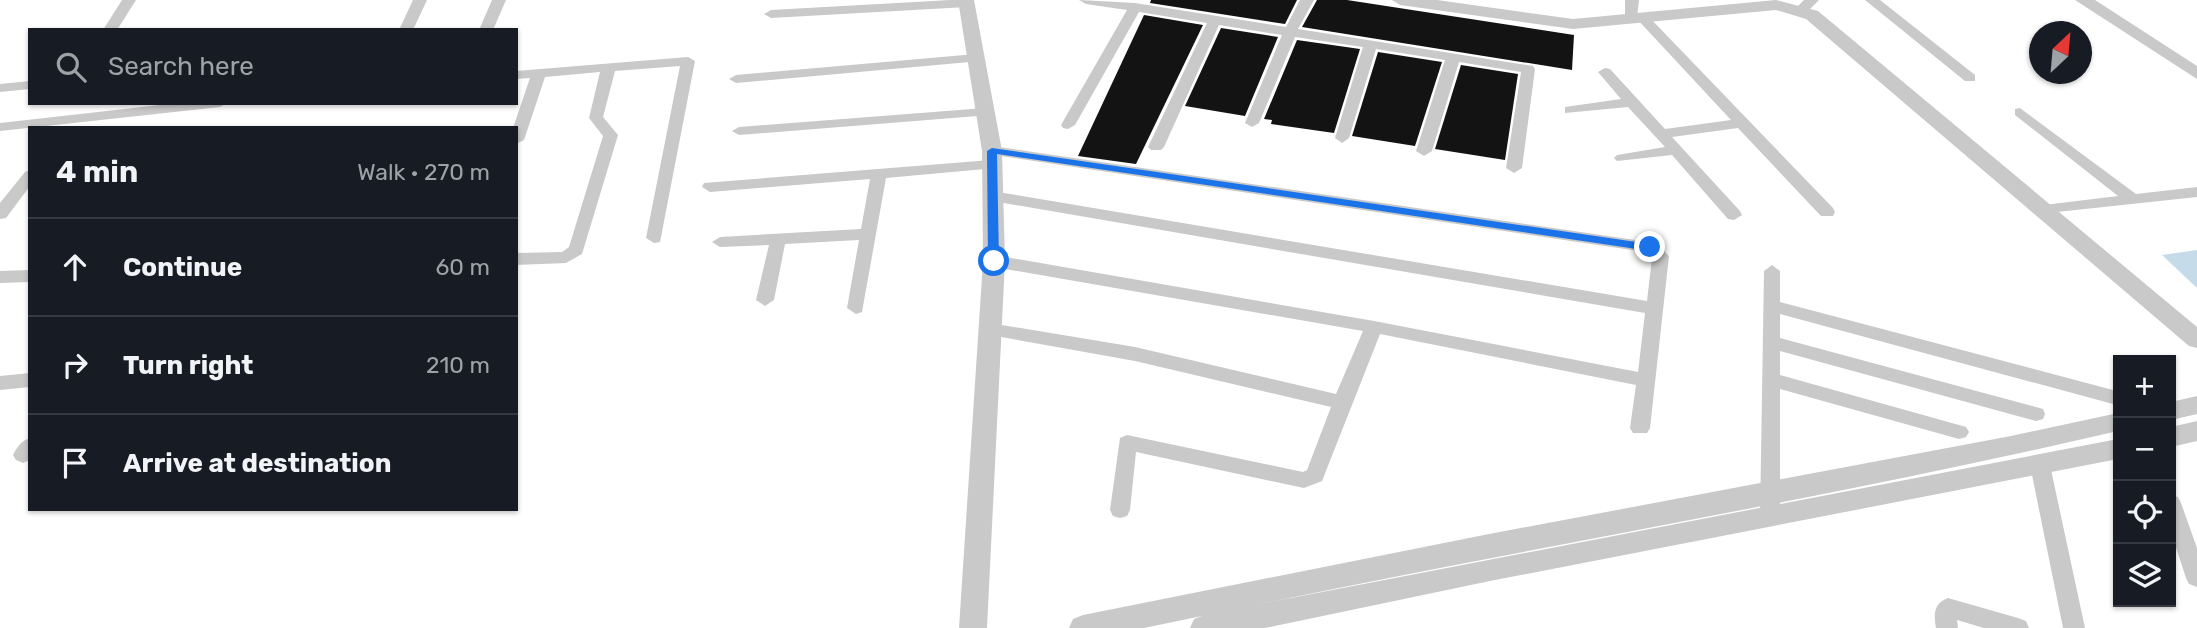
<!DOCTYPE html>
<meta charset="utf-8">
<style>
:root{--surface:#171b24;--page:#20242c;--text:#f1f3f6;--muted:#9ea1a6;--line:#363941}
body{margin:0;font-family:Rubik,sans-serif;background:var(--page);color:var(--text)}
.controls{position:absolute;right:21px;bottom:21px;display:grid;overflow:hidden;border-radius:0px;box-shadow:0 2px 5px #0004}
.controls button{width:63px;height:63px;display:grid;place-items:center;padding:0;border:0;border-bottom:2px solid var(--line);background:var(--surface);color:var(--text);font:35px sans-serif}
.compass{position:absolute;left:2029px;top:21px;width:63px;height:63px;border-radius:50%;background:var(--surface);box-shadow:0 2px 5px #0004;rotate:26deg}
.stop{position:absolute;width:21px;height:21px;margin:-16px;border:5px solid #1a73e8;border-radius:50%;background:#fff}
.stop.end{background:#1a73e8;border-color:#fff;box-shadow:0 2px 7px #0008}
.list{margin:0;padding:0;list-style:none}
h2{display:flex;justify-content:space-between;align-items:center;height:91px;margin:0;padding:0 28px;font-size:30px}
h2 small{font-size:23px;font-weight:400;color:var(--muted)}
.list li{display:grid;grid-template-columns:46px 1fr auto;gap:21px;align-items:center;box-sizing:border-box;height:98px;padding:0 28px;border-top:2px solid var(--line)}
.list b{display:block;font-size:26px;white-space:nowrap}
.list em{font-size:23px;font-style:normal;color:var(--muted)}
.icon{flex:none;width:38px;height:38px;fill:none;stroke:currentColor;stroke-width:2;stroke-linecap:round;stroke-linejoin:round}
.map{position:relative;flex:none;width:2197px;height:628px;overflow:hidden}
.search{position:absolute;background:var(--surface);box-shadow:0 2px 5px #0004;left:28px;top:28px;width:490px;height:77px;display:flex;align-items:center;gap:18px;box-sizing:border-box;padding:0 24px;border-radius:0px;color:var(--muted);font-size:26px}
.panel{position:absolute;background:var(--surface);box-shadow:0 2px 5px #0004;left:28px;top:126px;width:490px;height:385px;border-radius:0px}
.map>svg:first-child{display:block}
.water{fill:#c6dbe9}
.building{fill:#131313}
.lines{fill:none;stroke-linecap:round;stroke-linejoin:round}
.minor{fill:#c9c9c9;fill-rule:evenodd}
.tertiary{fill:#c9c9c9;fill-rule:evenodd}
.route{fill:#1a73e8}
</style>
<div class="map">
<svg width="2197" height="628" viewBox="0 0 2197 628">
<rect width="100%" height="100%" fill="#fff"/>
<!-- water -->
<path class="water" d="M2197,250V288L2162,255Z"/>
<!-- building -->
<g class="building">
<path d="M1151,0H1297L1285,24L1150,3Z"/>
<path d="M1317,0H1347L1574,35L1572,70L1302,27Z"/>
<path d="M1144,15L1203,25L1136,164L1078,156Z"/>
<path d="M1221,28L1278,37L1245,116L1185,106Z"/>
<path d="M1297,40L1360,49L1334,133L1271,124L1272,120L1264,119Z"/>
<path d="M1378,52L1442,62L1415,146L1352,136Z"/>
<path d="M1461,65L1518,74L1505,160L1435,149Z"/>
</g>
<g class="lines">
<!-- minor -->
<g class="minor">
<path d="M122,0H136L117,30H103Z"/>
<path d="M413,0H427L413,30H399Z"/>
<path d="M492,0H506L493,30H479Z"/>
<path d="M951,0H971L974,3L967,7L771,18L764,14L771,10Z"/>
<path d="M1079,0L1135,3L1286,27L1300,0H1314L1298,29L1533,66L1535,69L1522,168L1514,173L1506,168L1521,72L1459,62L1432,151L1424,156L1416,151L1445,60L1376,49L1349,138L1342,143L1335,138L1363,47L1295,37L1259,123L1252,127L1245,123L1282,35L1219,25L1164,147L1161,150H1151L1148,147L1207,23L1139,12L1075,125L1068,129L1063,128L1061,125L1127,10L1086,4Z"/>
<path d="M1625,0H1639L1637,18L1648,16L1833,208L1835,212L1833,216H1821L1738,128L1672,137L1740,211L1742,215L1734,220L1728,219L1672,155L1617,161L1614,158L1617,155L1665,147L1628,107L1565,113V107L1621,99L1598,72L1605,68L1610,69L1665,129L1731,120L1637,19L1635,23H1625Z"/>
<path d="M1804,0H1819L1806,13H1796L1794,10Z"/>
<path d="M1865,0H1880L1975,75V81H1965Z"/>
<path d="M976,54L981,55V61L736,83L729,79L736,75Z"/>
<path d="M688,57L695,61L660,242L654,243L646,238L680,66L615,71L603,117L618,135L582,254L566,263L516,265V253L562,252L569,247L603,136L589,118L600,72L545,77L524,140L516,144V128H513L530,78L516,79V71Z"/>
<path d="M30,81V89L0,92V84Z"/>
<path d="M178,103H227L220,107L0,131V123Z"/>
<path d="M985,108L990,109V115L739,135L732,131L739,127Z"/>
<path d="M2020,108L2136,194L2197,187V197L2038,214L2036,210L2044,205L2118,196L2015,115V109Z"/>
<path d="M992,146L1656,243L1669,256L1650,428L1647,433H1633L1630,428L1636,385L1380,334L1322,481L1304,488L1136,452L1130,510L1127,516L1120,518L1113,516L1110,510L1120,438L1127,435L1303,472L1307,470L1331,407L1135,361L990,335L984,333L981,329L984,325L990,323L1135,347L1336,394L1363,331L994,267L988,265L986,261L988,257L994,255L1374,321L1638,372L1645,313L992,201L984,196L986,192L992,191L1647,301L1652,258L1645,252L987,154L984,151Z"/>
<path d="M991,160L999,165L996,168L886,178L862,312L856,314L847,308L859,240L785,244L774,300L765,306L756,300L769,245L720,247L712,242L720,237L861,229L870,179L710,192L702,187L704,183Z"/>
<path d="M30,170V186L6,218L0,219V203L25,172Z"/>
<path d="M1772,265L1780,271V302L2113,390L2118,392V402L2113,404L1780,314V338L2036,407L2043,409L2045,414L2043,419L2036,421L1780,351V375L1959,425L1966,427L1969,432L1966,437L1959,439L1780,389V517L1777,523L1770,525L1763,523L1760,517L1764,271Z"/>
<path d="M30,270V282L0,283V271Z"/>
<path d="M30,373V387L0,390V376Z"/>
<path d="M30,438V460L23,463L16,460L13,455C17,447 21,441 30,438Z"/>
<path d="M2040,457L2047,459L2050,465L2085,628H2063L2030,465L2033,459Z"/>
<path d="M2171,495L2178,497L2181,503L2197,548V587L2189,584L2186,578L2171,532Z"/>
<path d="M1948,598L2018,618L2026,621L2029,628H1984L1957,620L1958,628H1936C1934,614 1933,604 1948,598Z"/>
</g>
<!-- tertiary -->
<g class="tertiary">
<path d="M958,0H974L1002,151L1005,261L987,628H959L983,261L982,151Z"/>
<path d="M1392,0H1437L1573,19L1776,0L1818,11L2197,327V348L2189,346L1806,19L1776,10L1573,29L1400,5Z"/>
<path d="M2075,0H2095L2197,66V79Z"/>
<path d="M2197,396V414L2171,420V402Z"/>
<path d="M2118,413V431C1834,497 1545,545 1260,604L2118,439V459L1490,581L1265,628H1190L1194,619L1202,616L1144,628H1069L1073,619L1083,615L1489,534L2011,436Z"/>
<path d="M2197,421V441L2171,447V427Z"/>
</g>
</g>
<!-- route -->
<path class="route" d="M992,148L1650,244L1655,247L1650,251L997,154L999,261L994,264L988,261L987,151Z"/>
</svg>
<div class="controls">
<button>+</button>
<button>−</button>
<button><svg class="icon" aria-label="locate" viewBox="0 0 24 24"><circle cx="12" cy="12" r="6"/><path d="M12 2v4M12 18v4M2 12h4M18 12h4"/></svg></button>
<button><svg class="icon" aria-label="layers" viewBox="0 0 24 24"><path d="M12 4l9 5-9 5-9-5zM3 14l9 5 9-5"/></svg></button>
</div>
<svg class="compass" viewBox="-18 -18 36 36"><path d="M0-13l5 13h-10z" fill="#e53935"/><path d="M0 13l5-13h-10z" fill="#9ea1a6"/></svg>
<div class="stop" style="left:994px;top:261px"></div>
<div class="stop end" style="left:1650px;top:247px"></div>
<div class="search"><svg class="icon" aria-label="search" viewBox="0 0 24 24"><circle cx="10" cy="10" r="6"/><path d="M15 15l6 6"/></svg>Search here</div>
<section class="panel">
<h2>4 min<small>Walk · 270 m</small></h2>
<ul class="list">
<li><svg class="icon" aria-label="ahead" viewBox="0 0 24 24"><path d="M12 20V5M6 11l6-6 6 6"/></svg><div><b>Continue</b></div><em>60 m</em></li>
<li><svg class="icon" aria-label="right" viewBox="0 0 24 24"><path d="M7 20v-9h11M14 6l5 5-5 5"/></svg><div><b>Turn right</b></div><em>210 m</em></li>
<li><svg class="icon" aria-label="arrive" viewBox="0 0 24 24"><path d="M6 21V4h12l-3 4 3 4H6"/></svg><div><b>Arrive at destination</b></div></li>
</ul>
</section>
</div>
